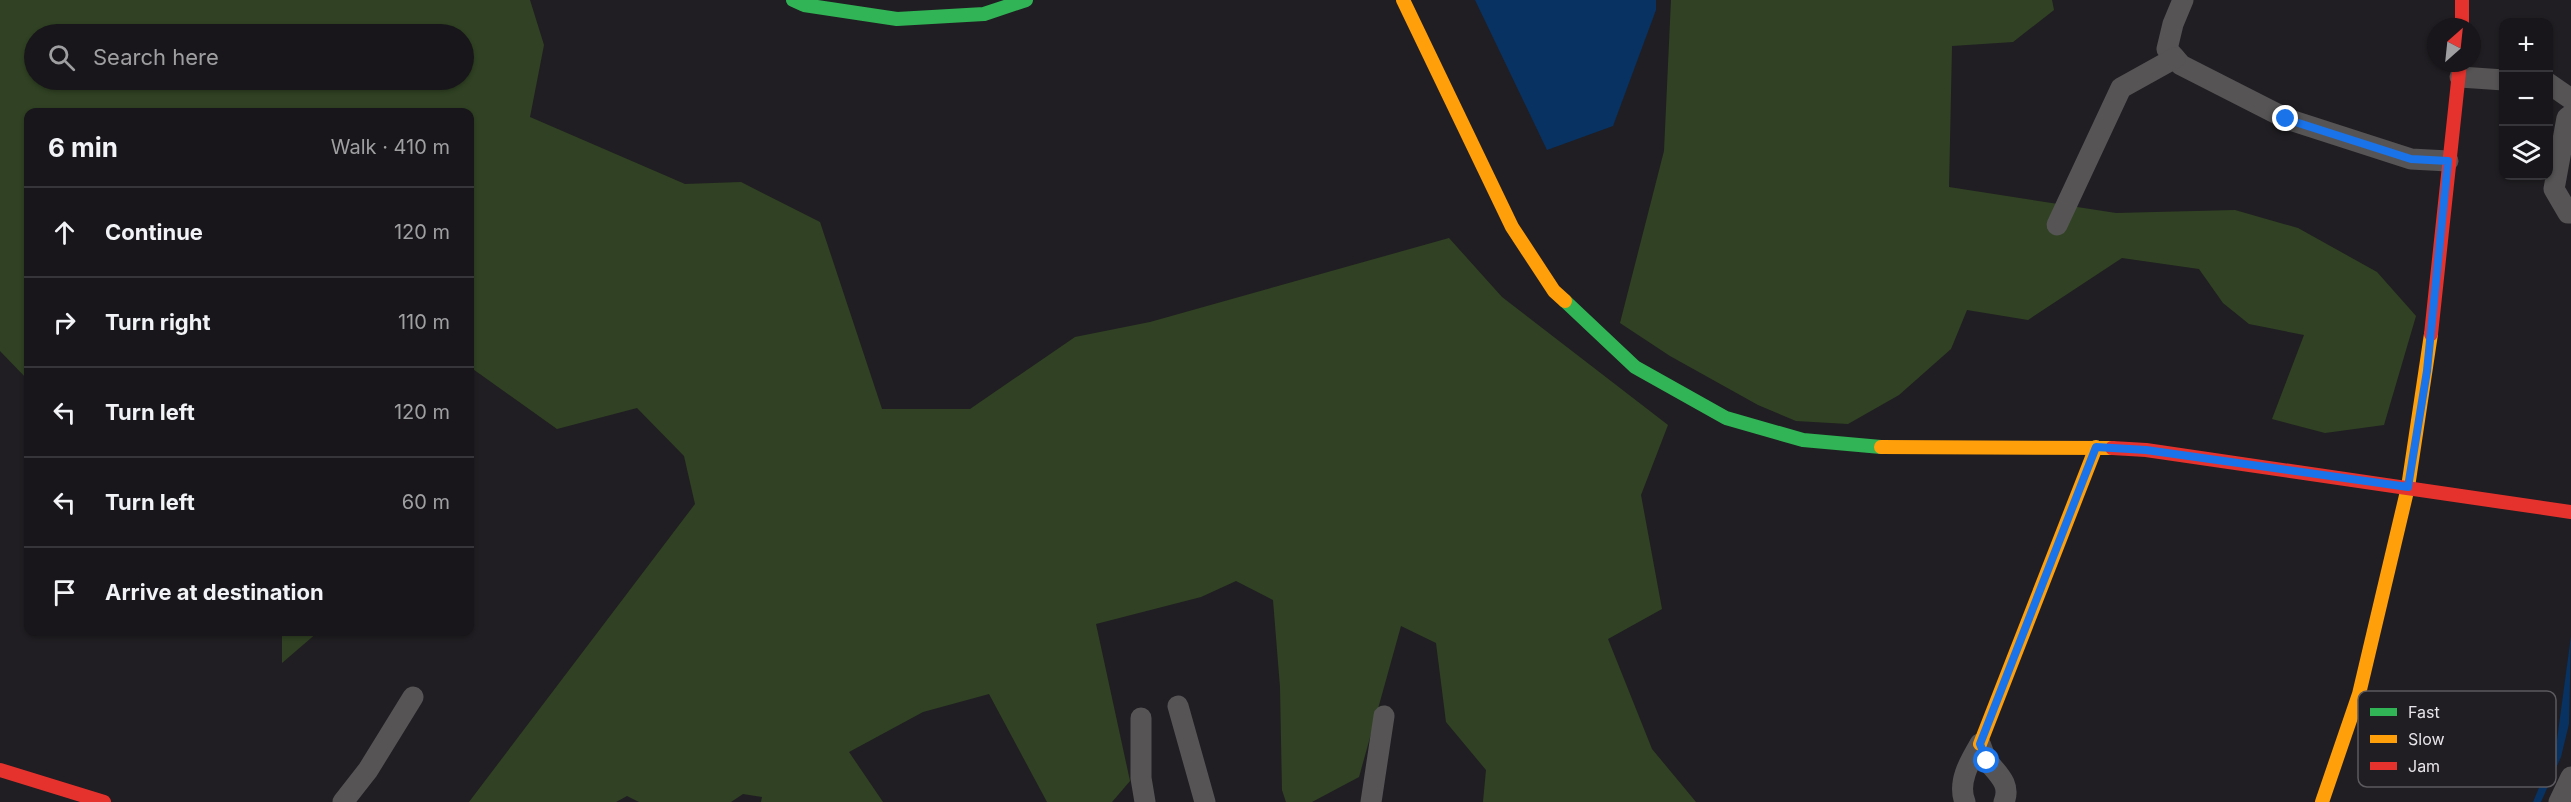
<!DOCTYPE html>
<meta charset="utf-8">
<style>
:root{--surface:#18161a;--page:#252327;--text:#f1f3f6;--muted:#9f9fa2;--line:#363539}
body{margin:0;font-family:Inter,sans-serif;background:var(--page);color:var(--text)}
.controls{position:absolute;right:18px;top:18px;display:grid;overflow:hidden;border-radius:12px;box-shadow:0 2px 4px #0004}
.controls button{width:54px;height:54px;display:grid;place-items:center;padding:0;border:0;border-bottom:2px solid var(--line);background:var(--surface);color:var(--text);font:30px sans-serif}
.compass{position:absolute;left:2427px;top:18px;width:54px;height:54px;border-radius:50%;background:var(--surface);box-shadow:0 2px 4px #0004;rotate:27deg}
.stop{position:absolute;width:18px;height:18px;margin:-14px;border:4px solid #1a73e8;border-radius:50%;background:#fff}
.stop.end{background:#1a73e8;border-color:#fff;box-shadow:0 2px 6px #0008}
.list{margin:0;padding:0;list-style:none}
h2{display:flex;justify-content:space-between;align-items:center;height:78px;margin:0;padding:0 24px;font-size:26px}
h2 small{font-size:20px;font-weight:400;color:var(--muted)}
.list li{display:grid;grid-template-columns:39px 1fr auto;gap:18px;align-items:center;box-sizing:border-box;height:90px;padding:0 24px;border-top:2px solid var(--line)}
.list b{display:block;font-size:22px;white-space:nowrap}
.list em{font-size:20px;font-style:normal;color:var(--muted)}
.icon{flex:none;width:33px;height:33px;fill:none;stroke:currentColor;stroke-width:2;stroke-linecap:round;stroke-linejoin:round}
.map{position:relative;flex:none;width:2571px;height:802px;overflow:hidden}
.search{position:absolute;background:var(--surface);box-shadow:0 2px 4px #0004;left:24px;top:24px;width:450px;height:66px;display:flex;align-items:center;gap:15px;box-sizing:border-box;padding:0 21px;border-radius:33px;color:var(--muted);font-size:22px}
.panel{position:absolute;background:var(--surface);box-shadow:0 2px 4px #0004;left:24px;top:108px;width:450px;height:528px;border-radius:12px}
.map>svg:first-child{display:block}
.green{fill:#304223;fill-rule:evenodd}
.water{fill:#073261}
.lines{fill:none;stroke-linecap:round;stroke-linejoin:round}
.street{stroke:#565455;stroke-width:21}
.fast{stroke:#30b455;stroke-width:14}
.slow{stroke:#ff9f0a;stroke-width:14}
.jam{stroke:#e5322d;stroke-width:14}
.route{stroke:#1a73e8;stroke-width:8}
.key{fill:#201d23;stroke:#5c595f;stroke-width:1.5}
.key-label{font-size:16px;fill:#e8e5ea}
</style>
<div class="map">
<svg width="2571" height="802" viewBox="0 0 2571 802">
<rect width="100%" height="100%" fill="#201e22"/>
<!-- green -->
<g class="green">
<path d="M0,0H530L544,45L530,117L685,184L741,182L820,222L882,409H970L1075,337L1150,322L1449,238L1502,297L1668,425L1641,495L1662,609L1608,639L1652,749L1696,802H1483L1486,770L1446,722L1436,643L1401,626L1359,777L1312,802H1286L1282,790L1280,687L1273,600L1236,581L1201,597L1096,624L1130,781L1112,802H1047L989,694L923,712L849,752L883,802H761L762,797L743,794L731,802H639L627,796L616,802H469L695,504L684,456L637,408L557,429L470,367V112H28V380L0,351ZM34,34H464V80H34Z"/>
<path d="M1671,0H2052L2054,10L2013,42L1952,46L1949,187L2116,213L2235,210L2298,228L2377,272L2416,316L2384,425L2325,433L2272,419L2304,335L2249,324L2223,303L2199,269L2122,258L2028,320L1967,310L1951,349L1899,395L1848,424L1796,421L1758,405L1670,356L1620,323L1664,151Z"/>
<path d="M282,632H318L282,663Z"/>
</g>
<!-- water -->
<g class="water">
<path d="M1475,0H1656V10L1613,126L1547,150Z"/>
<path d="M2571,636L2569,724L2561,757L2541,802H2533L2556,747Z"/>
</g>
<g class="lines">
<!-- street -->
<g class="street">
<path d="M2183,0L2173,24L2167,49L2181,65L2287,119L2411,159L2448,161"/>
<path d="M2460,77L2504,80"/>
<path d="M2548,83L2571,99"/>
<path d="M2571,115L2567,118L2554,189L2568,213H2571"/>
<path d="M2057,225L2121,88L2175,58"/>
<path d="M1178,706L1205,802"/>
<path d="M1141,718V778L1145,802"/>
<path d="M1980,744C1983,750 1984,758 1989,763C1999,775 2011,785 2004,802"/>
<path d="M343,802L368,770L413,697"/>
<path d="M1371,802L1384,716"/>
<path d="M1965,802C1957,782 1970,761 1980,744"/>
<path d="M2559,802L2571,777"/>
</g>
<!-- fast -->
<g class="fast">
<path d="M793,0L804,5L897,19L984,14L1026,0"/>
<path d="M1565,301L1635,367L1726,418L1803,440L1881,447"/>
</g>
<!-- slow -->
<g class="slow">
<path d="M1403,0L1512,227L1554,291L1565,301"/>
<path d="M1881,447L2112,448"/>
<path d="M1980,744L2096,447"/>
<path d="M2322,802L2359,694L2408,487L2431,334"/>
</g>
<!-- jam -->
<g class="jam">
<path d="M2462,0V27"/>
<path d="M2431,334L2460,63"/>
<path d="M2112,448L2146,450L2571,512"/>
<path d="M0,770L104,802"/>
</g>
</g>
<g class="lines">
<!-- route -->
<path class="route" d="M1987,761L1980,744L2096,447L2146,450L2408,487L2427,371L2448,161L2411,159L2286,119"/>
</g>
<!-- legend -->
<rect x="2358" y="691" width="198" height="96" rx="9" class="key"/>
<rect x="2370" y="708" width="27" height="8" fill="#30b455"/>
<rect x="2370" y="735" width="27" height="8" fill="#ff9f0a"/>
<rect x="2370" y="762" width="27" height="8" fill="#e5322d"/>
<g class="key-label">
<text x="2408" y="718">Fast</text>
<text x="2408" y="745">Slow</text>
<text x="2408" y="772">Jam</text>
</g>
</svg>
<div class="controls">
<button>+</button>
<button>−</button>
<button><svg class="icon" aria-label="layers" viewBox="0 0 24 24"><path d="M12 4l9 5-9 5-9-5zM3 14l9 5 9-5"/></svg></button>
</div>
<svg class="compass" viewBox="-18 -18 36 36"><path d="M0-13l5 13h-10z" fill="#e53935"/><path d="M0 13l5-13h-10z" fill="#9f9fa2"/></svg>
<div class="stop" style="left:1987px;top:761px"></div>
<div class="stop end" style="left:2286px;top:119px"></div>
<div class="search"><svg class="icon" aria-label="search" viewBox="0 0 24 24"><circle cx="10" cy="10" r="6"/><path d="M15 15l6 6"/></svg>Search here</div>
<section class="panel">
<h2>6 min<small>Walk · 410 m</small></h2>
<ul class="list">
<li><svg class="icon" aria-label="ahead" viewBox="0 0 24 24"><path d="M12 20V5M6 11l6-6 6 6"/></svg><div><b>Continue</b></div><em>120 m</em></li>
<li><svg class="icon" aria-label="right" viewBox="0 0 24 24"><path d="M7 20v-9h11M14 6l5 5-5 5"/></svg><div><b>Turn right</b></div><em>110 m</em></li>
<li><svg class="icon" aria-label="left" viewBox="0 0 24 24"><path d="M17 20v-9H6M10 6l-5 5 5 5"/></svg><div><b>Turn left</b></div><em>120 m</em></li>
<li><svg class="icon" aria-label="left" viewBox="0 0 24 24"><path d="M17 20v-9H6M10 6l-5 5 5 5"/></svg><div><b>Turn left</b></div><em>60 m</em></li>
<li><svg class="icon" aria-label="arrive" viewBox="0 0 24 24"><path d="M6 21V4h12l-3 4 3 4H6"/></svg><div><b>Arrive at destination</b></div></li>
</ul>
</section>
</div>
